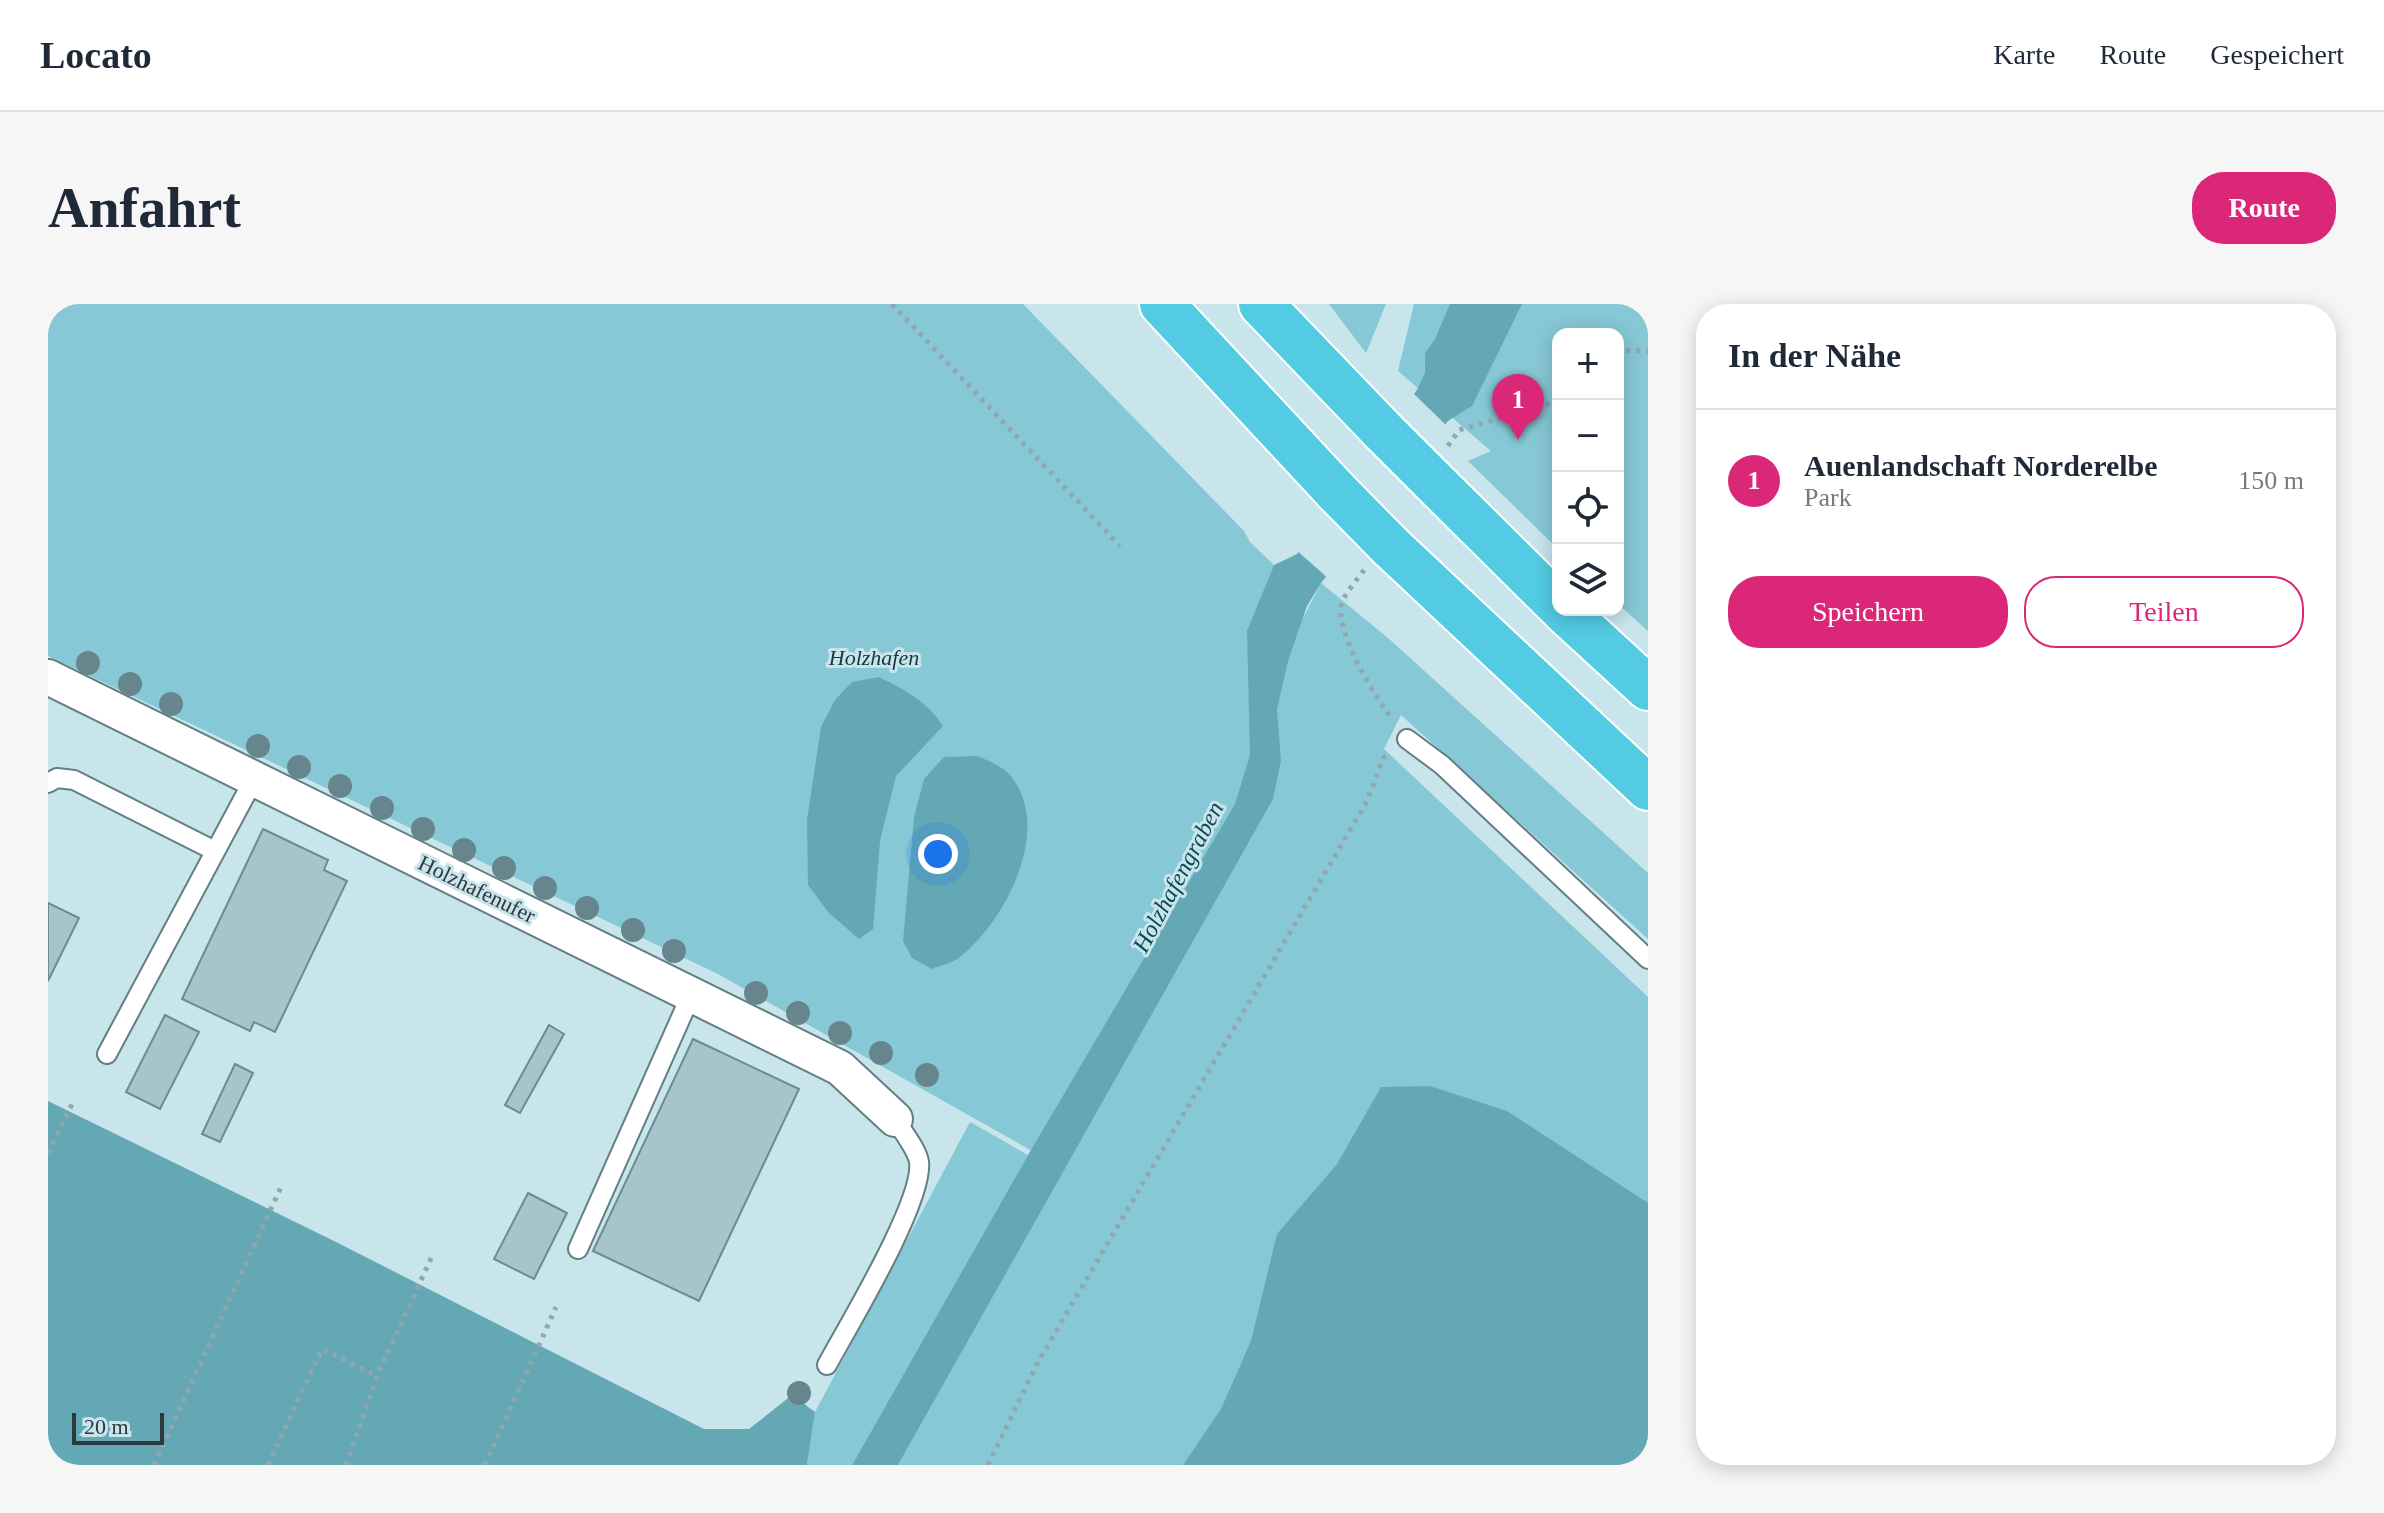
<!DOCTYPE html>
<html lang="de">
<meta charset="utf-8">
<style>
:root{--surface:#fff;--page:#f6f6f7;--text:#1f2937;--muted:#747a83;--line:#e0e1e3;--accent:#db2777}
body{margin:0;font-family:Georgia,serif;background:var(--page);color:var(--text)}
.controls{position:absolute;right:24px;top:24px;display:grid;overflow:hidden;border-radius:16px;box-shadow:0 4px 20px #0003}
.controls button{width:72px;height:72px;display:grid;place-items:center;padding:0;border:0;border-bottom:2px solid var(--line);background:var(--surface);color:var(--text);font:40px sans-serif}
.scale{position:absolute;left:24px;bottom:20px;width:92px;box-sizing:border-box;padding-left:8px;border:4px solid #2d393c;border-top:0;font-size:22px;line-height:28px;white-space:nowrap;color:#2d393c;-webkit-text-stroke:6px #c7e5eb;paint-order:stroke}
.you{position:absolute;left:890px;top:550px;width:28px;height:28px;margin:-20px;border:6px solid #fff;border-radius:50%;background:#1a73e8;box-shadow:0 0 0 12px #1a73e833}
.badge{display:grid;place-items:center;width:52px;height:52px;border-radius:50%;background:var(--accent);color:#fff;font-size:26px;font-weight:700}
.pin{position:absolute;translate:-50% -66px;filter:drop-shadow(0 2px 4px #0008)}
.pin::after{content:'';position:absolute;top:42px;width:28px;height:24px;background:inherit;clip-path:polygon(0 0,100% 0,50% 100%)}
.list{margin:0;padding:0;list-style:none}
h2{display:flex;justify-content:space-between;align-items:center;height:104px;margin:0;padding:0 32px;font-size:34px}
h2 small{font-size:26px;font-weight:400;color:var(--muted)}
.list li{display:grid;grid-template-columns:52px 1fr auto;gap:24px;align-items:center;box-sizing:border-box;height:144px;padding:0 32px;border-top:2px solid var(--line)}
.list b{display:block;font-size:30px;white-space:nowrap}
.list p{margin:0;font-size:26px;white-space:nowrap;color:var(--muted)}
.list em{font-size:26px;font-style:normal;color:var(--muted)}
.actions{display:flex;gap:16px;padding:24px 32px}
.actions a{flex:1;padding:18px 0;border:2px solid var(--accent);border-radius:32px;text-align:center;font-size:28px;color:var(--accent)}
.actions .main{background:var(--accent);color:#fff}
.icon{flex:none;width:44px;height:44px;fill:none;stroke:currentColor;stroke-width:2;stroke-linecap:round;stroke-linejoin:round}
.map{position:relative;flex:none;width:1600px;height:1161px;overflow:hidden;border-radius:32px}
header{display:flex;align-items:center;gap:48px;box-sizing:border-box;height:112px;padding:0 40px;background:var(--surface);border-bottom:2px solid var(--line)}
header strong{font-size:38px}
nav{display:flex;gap:44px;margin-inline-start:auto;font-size:28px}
.intro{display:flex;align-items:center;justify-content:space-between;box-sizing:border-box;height:192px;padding:0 48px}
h1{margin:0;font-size:56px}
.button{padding:20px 36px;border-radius:32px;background:var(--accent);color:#fff;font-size:28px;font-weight:700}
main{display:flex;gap:48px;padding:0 48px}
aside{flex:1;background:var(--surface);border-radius:32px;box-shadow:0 4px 20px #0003}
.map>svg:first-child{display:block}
.green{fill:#87c8d6}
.water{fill:#64a8b6}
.pier{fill:#c7e5eb}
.building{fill:#a7c4cb;stroke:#6e8a90;stroke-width:2}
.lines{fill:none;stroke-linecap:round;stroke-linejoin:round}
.lane-casing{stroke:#637e84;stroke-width:22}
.street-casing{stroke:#637e84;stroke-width:38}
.highway-casing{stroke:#fff;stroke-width:48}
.path{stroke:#90a7ac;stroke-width:5;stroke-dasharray:4 6;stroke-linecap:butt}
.lane{stroke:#fff;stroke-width:18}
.street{stroke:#fff;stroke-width:34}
.highway{stroke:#53cbe2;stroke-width:44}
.highway-bridge-casing{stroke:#fff;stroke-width:48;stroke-linecap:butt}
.highway-bridge{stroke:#53cbe2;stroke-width:44}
.tree{fill:#66858c}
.labels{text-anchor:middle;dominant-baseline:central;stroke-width:6;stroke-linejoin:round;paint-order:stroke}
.park-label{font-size:22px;font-style:italic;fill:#16373e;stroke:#c7e5eb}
.street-label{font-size:22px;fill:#2d393c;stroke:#c7e5eb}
.water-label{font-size:24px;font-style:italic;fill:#0b4954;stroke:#c7e5eb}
</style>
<header>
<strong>Locato</strong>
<nav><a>Karte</a><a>Route</a><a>Gespeichert</a></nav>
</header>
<div class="intro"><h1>Anfahrt</h1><a class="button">Route</a></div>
<main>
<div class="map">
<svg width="1600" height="1161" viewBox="0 0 1600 1161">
<rect width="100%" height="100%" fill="#c7e5eb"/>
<!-- green -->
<g class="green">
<path d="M0,0H975L1196,227L1202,238L1226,261L1222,271L1252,320L1273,279L1340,334L1600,569V635L1353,411L1336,445L1600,693V1161H850L1016,865L670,670L0,352Z"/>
<path d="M1281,0H1338L1318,49Z"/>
<path d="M1366,0H1600V327L1570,300V30H1510V245L1420,157L1443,147L1350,67Z"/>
<path d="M922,818L980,851L804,1161H759L767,1108Z"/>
</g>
<!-- water -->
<g class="water">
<path d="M1402,0H1474L1424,102L1400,117L1273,279L1259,302L1240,357L1229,405L1233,456L1225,495L850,1161H804L980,851L1187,500L1202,451L1199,327L1226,261L1249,250L1369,86L1377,69V49L1387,35Z"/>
<path d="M831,373C857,386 879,397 895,422L848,472L832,537L825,625L811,635L781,609L760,581L759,516L773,423L787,396L804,378Z"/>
<path d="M930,452C940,457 954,462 962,471C1006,523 958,616 913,652C905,659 893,661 884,665L864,654L855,637L866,513L876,475L896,453Z"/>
<path d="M1382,782L1459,807L1600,899V1161H1135L1173,1105L1203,1037L1229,930L1289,860L1333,783Z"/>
<path d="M0,797L290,939L656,1125H701L744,1091L767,1108L759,1161H0Z"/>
</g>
<!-- pier -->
<path class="pier" d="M1363,87L1400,123L1281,275L1247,245Z"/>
<!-- building -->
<g class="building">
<path d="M215,525L280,556L276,566L299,577L227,728L206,718L202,727L134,695Z"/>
<path d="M0,599L31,614L0,677Z"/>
<path d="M117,711L151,728L112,805L78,788Z"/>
<path d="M501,721L516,730L472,809L457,801Z"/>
<path d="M645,735L751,785L651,997L545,947Z"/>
<path d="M187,760L205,769L172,838L154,830Z"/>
<path d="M480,889L519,909L486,975L446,955Z"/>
</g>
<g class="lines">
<!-- lane casing -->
<g class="lane-casing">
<g id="lane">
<path d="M1359,435L1394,461L1600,655"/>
<path d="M0,479L9,474L26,476L167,547"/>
<path d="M59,750L206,475"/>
<path d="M530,945L643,691"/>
<path d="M779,1061C800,1022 876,897 871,858C869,845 854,827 847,815"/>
</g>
</g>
<!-- street casing -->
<g class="street-casing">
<path id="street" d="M0,373L792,764L847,815"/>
</g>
<!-- highway casing -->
<g class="highway-casing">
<g id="highway">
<path d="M1114,0L1288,187"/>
<path d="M1213,0L1334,126"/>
<path d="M1386,178L1510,301"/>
<path d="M1342,242L1600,484"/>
<path d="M1515,306L1600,384"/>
</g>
</g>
<!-- path -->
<g class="path">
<path d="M844,0L1072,242"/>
<path d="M1570,50L1574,46L1600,47"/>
<path d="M1400,142L1411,126L1510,97"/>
<path d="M1316,266C1309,276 1294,292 1293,303C1290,333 1327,393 1345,416"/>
<path d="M0,849L25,798"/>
<path d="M106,1161L233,883"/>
<path d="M220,1161L274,1045L329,1072"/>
<path d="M298,1161L329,1072L385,950"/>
<path d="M437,1161L508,1003"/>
<path d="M940,1161L990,1058L1318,499L1336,453L1342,449"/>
</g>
<!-- lane -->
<use href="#lane" class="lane"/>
<!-- street -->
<use href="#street" class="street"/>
<!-- highway -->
<use href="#highway" class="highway"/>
<!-- highway-bridge casing -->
<g class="highway-bridge-casing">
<g id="highway-bridge">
<path d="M1334,126L1386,178"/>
<path d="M1288,187L1342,242"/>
</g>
</g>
<!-- highway-bridge -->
<use href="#highway-bridge" class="highway-bridge"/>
</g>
<!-- trees -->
<g class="tree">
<circle cx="40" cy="359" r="12"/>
<circle cx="82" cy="380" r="12"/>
<circle cx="123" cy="400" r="12"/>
<circle cx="210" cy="442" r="12"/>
<circle cx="251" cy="463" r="12"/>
<circle cx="292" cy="482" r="12"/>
<circle cx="334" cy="504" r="12"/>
<circle cx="375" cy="525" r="12"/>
<circle cx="416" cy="546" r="12"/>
<circle cx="456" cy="564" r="12"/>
<circle cx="497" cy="584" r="12"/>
<circle cx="539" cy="604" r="12"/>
<circle cx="585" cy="626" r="12"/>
<circle cx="626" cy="647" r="12"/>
<circle cx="708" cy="689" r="12"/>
<circle cx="750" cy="709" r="12"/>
<circle cx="792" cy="729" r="12"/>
<circle cx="833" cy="749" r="12"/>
<circle cx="879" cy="771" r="12"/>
<circle cx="751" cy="1089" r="12"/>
</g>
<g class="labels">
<!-- park labels -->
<g class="park-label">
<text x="826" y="353">Holzhafen</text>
</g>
<!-- street labels -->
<g class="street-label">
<text transform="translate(429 585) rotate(26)">Holzhafenufer</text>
</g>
<!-- water labels -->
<g class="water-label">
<text transform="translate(1130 573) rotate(-62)">Holzhafengraben</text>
</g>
</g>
</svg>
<div class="controls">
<button>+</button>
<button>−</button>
<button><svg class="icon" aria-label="locate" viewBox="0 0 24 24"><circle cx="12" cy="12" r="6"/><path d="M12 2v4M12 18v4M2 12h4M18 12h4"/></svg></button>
<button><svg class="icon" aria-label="layers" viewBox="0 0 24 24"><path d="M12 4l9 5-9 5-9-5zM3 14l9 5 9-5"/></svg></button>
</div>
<div class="scale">20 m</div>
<div class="you"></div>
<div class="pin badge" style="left:1470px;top:136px">1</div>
</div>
<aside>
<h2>In der Nähe<small></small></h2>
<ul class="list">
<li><span class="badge">1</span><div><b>Auenlandschaft Norderelbe</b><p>Park</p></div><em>150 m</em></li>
</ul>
<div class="actions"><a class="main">Speichern</a><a>Teilen</a></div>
</aside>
</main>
